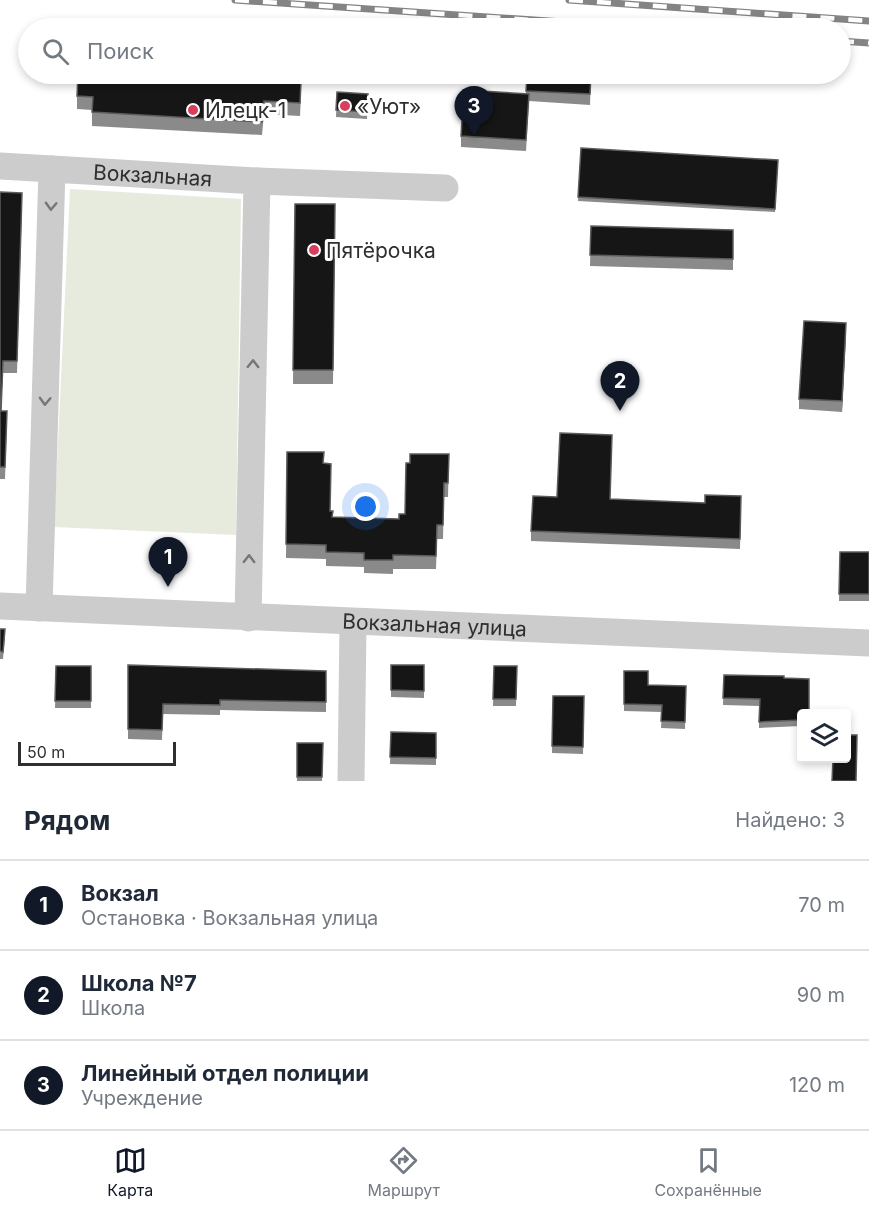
<!DOCTYPE html>
<html lang="ru">
<meta charset="utf-8">
<style>
:root{--surface:#fff;--page:#f2f2f3;--text:#1f2937;--muted:#747a83;--line:#e0e1e3;--accent:#111827}
body{margin:0;font-family:Inter,sans-serif;background:var(--page);color:var(--text)}
.controls{position:absolute;right:18px;bottom:18px;display:grid;overflow:hidden;border-radius:6px;box-shadow:0 3px 9px #0003}
.controls button{width:54px;height:54px;display:grid;place-items:center;padding:0;border:0;border-bottom:2px solid var(--line);background:var(--surface);color:var(--text);font:30px sans-serif}
.scale{position:absolute;left:18px;bottom:15px;width:158px;box-sizing:border-box;padding-left:6px;border:3px solid #2f2f2f;border-top:0;font-size:16px;line-height:21px;white-space:nowrap;color:#2f2f2f;-webkit-text-stroke:4px #fff;paint-order:stroke}
.you{position:absolute;left:366px;top:507px;width:21px;height:21px;margin:-15px;border:4px solid #fff;border-radius:50%;background:#1a73e8;box-shadow:0 0 0 9px #1a73e833}
.badge{display:grid;place-items:center;width:39px;height:39px;border-radius:50%;background:var(--accent);color:#fff;font-size:20px;font-weight:700}
.pin{position:absolute;translate:-50% -50px;filter:drop-shadow(0 2px 3px #0008)}
.pin::after{content:'';position:absolute;top:32px;width:21px;height:18px;background:inherit;clip-path:polygon(0 0,100% 0,50% 100%)}
.list{margin:0;padding:0;list-style:none}
h2{display:flex;justify-content:space-between;align-items:center;height:78px;margin:0;padding:0 24px;font-size:26px}
h2 small{font-size:20px;font-weight:400;color:var(--muted)}
.list li{display:grid;grid-template-columns:39px 1fr auto;gap:18px;align-items:center;box-sizing:border-box;height:90px;padding:0 24px;border-top:2px solid var(--line)}
.list b{display:block;font-size:22px;white-space:nowrap}
.list p{margin:0;font-size:20px;white-space:nowrap;color:var(--muted)}
.list em{font-size:20px;font-style:normal;color:var(--muted)}
.icon{flex:none;width:33px;height:33px;fill:none;stroke:currentColor;stroke-width:2;stroke-linecap:round;stroke-linejoin:round}
.map{position:relative;flex:none;width:869px;height:781px;overflow:hidden}
.search{position:absolute;background:var(--surface);box-shadow:0 3px 9px #0003;left:18px;right:18px;top:18px;height:66px;display:flex;align-items:center;gap:15px;box-sizing:border-box;padding:0 21px;border-radius:33px;color:var(--muted);font-size:22px}
.sheet{height:348px;background:var(--surface)}
nav{display:flex;justify-content:space-around;align-items:center;box-sizing:border-box;height:84px;border-top:2px solid var(--line);background:var(--surface);font-size:16px;color:var(--muted)}
nav a{display:grid;justify-items:center;gap:3px}
nav .on{color:var(--accent)}
.map>svg:first-child{display:block}
.green{fill:#e7ebde}
.lines{fill:none;stroke-linecap:round;stroke-linejoin:round}
.minor{stroke:#ccc;stroke-width:27}
.rail-casing{stroke:#848484;stroke-width:7}
.rail{stroke:#fff;stroke-width:4.5;stroke-dasharray:14;stroke-linecap:butt}
.wall{fill:#8a8a8a}
.shaded-wall{fill:#5c5c5c}
.building{fill:#161616;stroke:#5c5c5c;stroke-width:1.5}
.oneway{stroke:#767676}
.poi-dot{fill:#d93e5d;stroke:#fff;stroke-width:2}
.labels{text-anchor:middle;dominant-baseline:central;stroke-width:6;stroke-linejoin:round;paint-order:stroke}
.poi-label{font-size:21px;fill:#2f2f2f;stroke:#fff;text-anchor:start}
.street-label{font-size:21px;fill:#2f2f2f;stroke:#fff}
</style>
<div class="map">
<svg width="869" height="781" viewBox="0 0 869 781">
<rect width="100%" height="100%" fill="#fff"/>
<!-- green -->
<path class="green" d="M70,189L241,199L236,535L54,527Z"/>
<g class="lines">
<!-- minor -->
<g class="minor">
<path d="M0,166L52,169"/>
<path d="M257,181L445,188"/>
<path id="s1" d="M0,606L869,643"/>
<path id="s2" d="M39,608L52,169L257,181L248,618"/>
<path d="M351,781L353,623"/>
</g>
<!-- rail casing -->
<g class="rail-casing">
<g id="rail">
<path d="M235,0L652,28"/>
<path d="M569,0L869,21"/>
<path d="M840,41L869,43"/>
</g>
</g>
<!-- rail -->
<use href="#rail" class="rail"/>
</g>
<!-- wall -->
<g class="wall">
<path d="M527,74H591L590,105L529,101L526,151L461,147V136L526,93Z"/>
<path d="M337,92L368,94L367,119L336,117Z"/>
<path d="M301,95L300,116L264,114L262,135L92,126V110L77,109V96Z"/>
<path d="M581,148L778,160L775,212L578,201Z"/>
<path d="M0,192L22,205L17,373H3L1,411L7,423L5,479H0Z"/>
<path d="M295,204H335L333,384H293Z"/>
<path d="M591,226L733,230V270L590,266Z"/>
<path d="M846,334L842,412L799,409V399Z"/>
<path d="M287,452L324,463L330,511L333,517L399,519L405,514L410,463L449,454L448,497H444L443,539H437L436,569H393V574L364,573V567L326,566V559L286,558Z"/>
<path d="M610,499L741,506L740,549L531,541V531Z"/>
<path d="M840,552H869V601H839Z"/>
<path d="M0,629L5,637L3,659H0Z"/>
<path d="M128,665L326,671V712L220,710V715L163,714L162,740L128,739Z"/>
<path d="M391,665H424V698L391,697Z"/>
<path d="M56,666H91V708H55Z"/>
<path d="M494,666H517L516,706H493Z"/>
<path d="M624,671L648,685L686,686L685,729L661,728L662,712L624,711Z"/>
<path d="M724,675L801,714V726L759,728V706L723,705Z"/>
<path d="M553,696H584L583,754L552,753Z"/>
<path d="M391,732L436,733V765L390,764Z"/>
<path d="M297,743H323L322,781H297Z"/>
</g>
<!-- shaded-wall -->
<path class="shaded-wall" d="M846,323V334L842,412V401Z"/>
<!-- building -->
<g class="building">
<path d="M78,74H154L301,82L300,103L264,101L262,122L92,112L93,97L77,96Z"/>
<path d="M527,74H591L590,94L526,91Z"/>
<path d="M464,90L529,94L526,140L461,136Z"/>
<path d="M337,92L368,94L367,112L336,110Z"/>
<path d="M581,148L778,160L775,209L578,197Z"/>
<path d="M0,192L22,193L17,361H3L1,411H7L5,467H0Z"/>
<path d="M295,204H335L333,370H293Z"/>
<path d="M591,226L733,230V259L590,255Z"/>
<path d="M804,321L846,323L842,401L799,399Z"/>
<path d="M560,433L612,435L610,499L705,503V495L741,496L740,539L531,531L533,496L557,497Z"/>
<path d="M287,452H324L323,463L331,464L330,511H333L332,517L399,519V514H405L406,463H410V454H449L448,483H444L443,525H437L436,556L393,555V560H364V553L326,552V545L286,544Z"/>
<path d="M840,552H869V594H839Z"/>
<path d="M0,629H5L3,652L0,651Z"/>
<path d="M128,665L326,671V702L220,700V705L163,704L162,730L128,729Z"/>
<path d="M391,665H424V691L391,690Z"/>
<path d="M56,666H91V701H55Z"/>
<path d="M494,666H517L516,699H493Z"/>
<path d="M624,671H648V685L686,686L685,722L661,721L662,705L624,704Z"/>
<path d="M724,675L784,676V678L809,679V714H801V720L759,722L760,699L723,698Z"/>
<path d="M553,696H584L583,747L552,746Z"/>
<path d="M391,732L436,733V758L390,757Z"/>
<path d="M846,735H857L856,781H832L833,759H846Z"/>
<path d="M297,743H323L322,777H297Z"/>
</g>
<!-- one-way arrows -->
<defs><path id="oneway-chevron" d="M-2-3.5L2.5 0L-2 3.5" fill="none" stroke-width="1.6" stroke-linecap="round" stroke-linejoin="round" transform="scale(1.5)"/></defs>
<g class="oneway">
<use href="#oneway-chevron" transform="translate(51 206) rotate(92)"/>
<use href="#oneway-chevron" transform="translate(253 364) rotate(-89)"/>
<use href="#oneway-chevron" transform="translate(45 401) rotate(92)"/>
<use href="#oneway-chevron" transform="translate(249 559) rotate(-89)"/>
</g>
<!-- markers -->
<g class="poi-dot">
<circle cx="345" cy="106" r="6"/>
<circle cx="193" cy="110" r="6"/>
<circle cx="314" cy="250" r="6"/>
</g>
<g class="labels">
<!-- poi labels -->
<g class="poi-label">
<text x="357" y="106">«Уют»</text>
<text x="205" y="110">Илецк-1</text>
<text x="326" y="250">Пятёрочка</text>
</g>
<!-- street labels -->
<g class="street-label">
<text stroke="none"><textPath href="#s2" startOffset="540">Вокзальная</textPath></text>
<text stroke="none"><textPath href="#s1" startOffset="435">Вокзальная улица</textPath></text>
</g>
</g>
</svg>
<div class="controls">
<button><svg class="icon" aria-label="layers" viewBox="0 0 24 24"><path d="M12 4l9 5-9 5-9-5zM3 14l9 5 9-5"/></svg></button>
</div>
<div class="scale">50 m</div>
<div class="you"></div>
<div class="pin badge" style="left:168px;top:587px">1</div>
<div class="pin badge" style="left:620px;top:411px">2</div>
<div class="pin badge" style="left:474px;top:136px">3</div>
<div class="search"><svg class="icon" aria-label="search" viewBox="0 0 24 24"><circle cx="10" cy="10" r="6"/><path d="M15 15l6 6"/></svg>Поиск</div>
</div>
<section class="sheet">
<h2>Рядом<small>Найдено: 3</small></h2>
<ul class="list">
<li><span class="badge">1</span><div><b>Вокзал</b><p>Остановка · Вокзальная улица</p></div><em>70 m</em></li>
<li><span class="badge">2</span><div><b>Школа №7</b><p>Школа</p></div><em>90 m</em></li>
<li><span class="badge">3</span><div><b>Линейный отдел полиции</b><p>Учреждение</p></div><em>120 m</em></li>
</ul>
</section>
<nav>
<a class="on"><svg class="icon" aria-label="map" viewBox="0 0 24 24"><path d="M3 6l6-2 6 2 6-2v14l-6 2-6-2-6 2zM9 4v14M15 6v14"/></svg>Карта</a>
<a><svg class="icon" aria-label="directions" viewBox="0 0 24 24"><path d="M12 3l9 9-9 9-9-9zM9 14v-3h6M13 9l2 2-2 2"/></svg>Маршрут</a>
<a><svg class="icon" aria-label="saved" viewBox="0 0 24 24"><path d="M7 4h10v16l-5-4-5 4z"/></svg>Сохранённые</a>
</nav>
